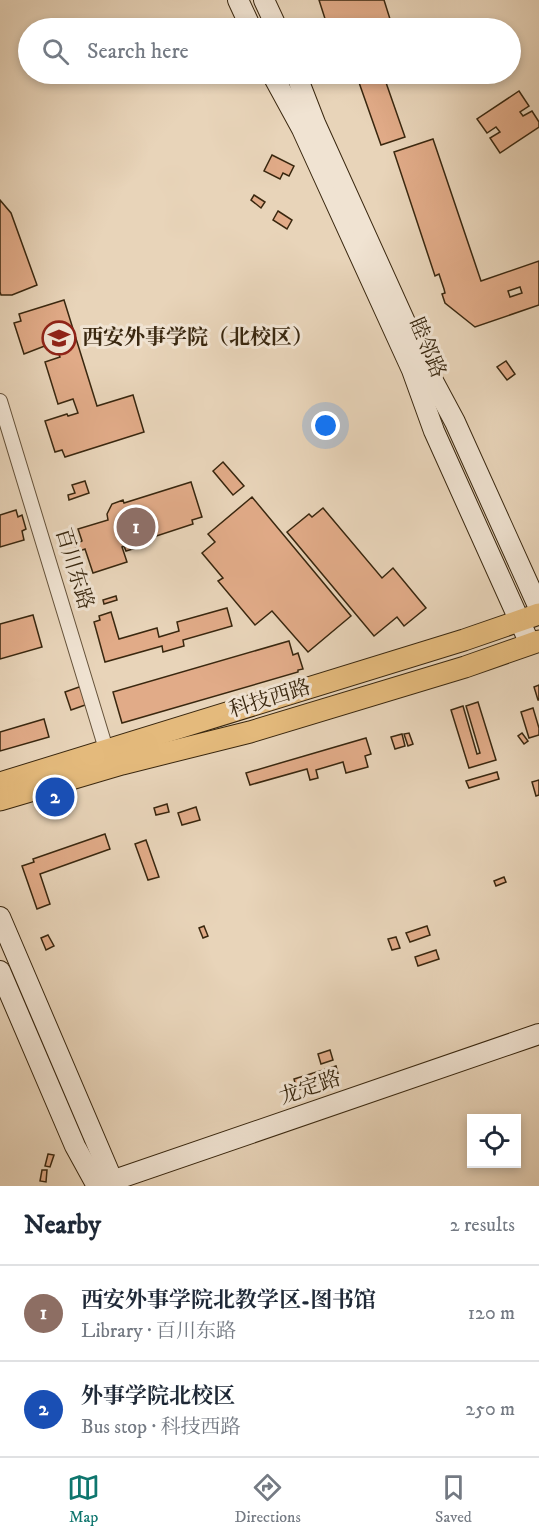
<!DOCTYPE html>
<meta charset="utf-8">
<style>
:root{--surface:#fff;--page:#f6f6f7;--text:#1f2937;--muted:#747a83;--line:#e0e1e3;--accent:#0f766e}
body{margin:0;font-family:"IM FELL DW Pica","Noto Serif SC",serif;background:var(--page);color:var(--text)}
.controls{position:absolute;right:18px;bottom:18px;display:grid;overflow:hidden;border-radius:0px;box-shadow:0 3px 9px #0003}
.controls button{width:54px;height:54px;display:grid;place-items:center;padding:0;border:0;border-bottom:2px solid var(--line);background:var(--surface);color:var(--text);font:30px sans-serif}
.you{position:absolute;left:326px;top:426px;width:21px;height:21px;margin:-15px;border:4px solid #fff;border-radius:50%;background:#1a73e8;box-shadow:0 0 0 9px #1a73e833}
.badge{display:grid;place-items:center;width:39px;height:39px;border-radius:50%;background:var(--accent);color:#fff;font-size:20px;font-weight:700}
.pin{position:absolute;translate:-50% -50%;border:3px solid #fff;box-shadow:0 2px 6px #0006}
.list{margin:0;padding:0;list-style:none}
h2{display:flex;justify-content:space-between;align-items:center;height:78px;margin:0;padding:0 24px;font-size:26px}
h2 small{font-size:20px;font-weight:400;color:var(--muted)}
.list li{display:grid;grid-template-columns:39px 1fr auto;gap:18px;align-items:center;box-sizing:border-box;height:96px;padding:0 24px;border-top:2px solid var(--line)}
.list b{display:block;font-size:22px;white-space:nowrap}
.list p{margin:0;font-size:20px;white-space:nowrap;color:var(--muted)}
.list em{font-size:20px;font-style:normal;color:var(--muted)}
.icon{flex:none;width:33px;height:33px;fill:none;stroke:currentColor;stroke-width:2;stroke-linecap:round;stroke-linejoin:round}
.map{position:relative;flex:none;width:539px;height:1186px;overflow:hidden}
.search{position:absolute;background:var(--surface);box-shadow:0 3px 9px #0003;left:18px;right:18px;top:18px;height:66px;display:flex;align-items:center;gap:15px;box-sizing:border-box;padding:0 21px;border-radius:33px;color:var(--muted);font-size:22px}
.sheet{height:270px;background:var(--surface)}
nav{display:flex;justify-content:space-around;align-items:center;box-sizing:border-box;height:84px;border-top:2px solid var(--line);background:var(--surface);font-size:16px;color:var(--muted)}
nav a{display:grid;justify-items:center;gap:3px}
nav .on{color:var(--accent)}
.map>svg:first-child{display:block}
.building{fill:#e1ab88;stroke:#39270f;stroke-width:1.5;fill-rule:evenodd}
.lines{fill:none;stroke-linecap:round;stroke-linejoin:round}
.street-casing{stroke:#65523a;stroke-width:16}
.secondary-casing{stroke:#39270f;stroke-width:22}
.primary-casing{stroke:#39270f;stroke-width:23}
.street{stroke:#f0e3d2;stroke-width:14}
.secondary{stroke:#f0e3d2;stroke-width:20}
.primary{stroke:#e4ba7c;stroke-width:21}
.labels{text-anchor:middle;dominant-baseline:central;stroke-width:6;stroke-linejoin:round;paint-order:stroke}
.poi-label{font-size:21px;font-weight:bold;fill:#39270f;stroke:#f0e3d2;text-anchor:start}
.street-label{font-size:21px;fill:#39270f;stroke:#f0e3d2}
</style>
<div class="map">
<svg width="539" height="1186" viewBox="0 0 539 1186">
<rect width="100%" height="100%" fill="#e8d4b9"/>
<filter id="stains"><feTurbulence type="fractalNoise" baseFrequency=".00333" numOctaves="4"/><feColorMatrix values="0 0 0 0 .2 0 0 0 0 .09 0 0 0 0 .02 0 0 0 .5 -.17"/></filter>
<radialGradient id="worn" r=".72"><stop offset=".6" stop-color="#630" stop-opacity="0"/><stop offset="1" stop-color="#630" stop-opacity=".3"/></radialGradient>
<!-- building -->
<g class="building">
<path d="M319,0H384L390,19L387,20L390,27L328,28Z"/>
<path d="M356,74H383L405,137L381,145Z"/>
<path d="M519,91L529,106L520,112L523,116L532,111L539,122V127L500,153L490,138L500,132L496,127L487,133L477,119Z"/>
<path d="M433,139L481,281L539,261V305L475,327L445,303L442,294L445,293L444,289L439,274L435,276L394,152ZM520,287L522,293L510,297L508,291Z"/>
<path d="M272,155L294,166L289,176L283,173L280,179L264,171Z"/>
<path d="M254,195L265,202L261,208L251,200Z"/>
<path d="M0,200L11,213L37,285L12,295H1L0,292Z"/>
<path d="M278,211L292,220L287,229L273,220Z"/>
<path d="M64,300L97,406L133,395L144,432L65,457L62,450L55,452L45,421L67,414L68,416L78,413L73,399L58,404L45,362L60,357L55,342L24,354L14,323L21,321L19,314Z"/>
<path d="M506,361L515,374L507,380L497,367Z"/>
<path d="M223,462L244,486L233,495L213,471Z"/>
<path d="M85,481L89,493L69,500L68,495L75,493L72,485Z"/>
<path d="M191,482L202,517L192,520L193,524L135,543L136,548L126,551L124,546L122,547L127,562L93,573L85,549L77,552L75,545L82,541L78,529L108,520L107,514L112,504L123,500L124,503Z"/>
<path d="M252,497L351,616L308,652L272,611L255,625L218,581L223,578L202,553L215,542L208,534Z"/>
<path d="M323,508L382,578L393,568L426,608L404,626L397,617L374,636L287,532L309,514L312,517Z"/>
<path d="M16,510L18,517L22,515L26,529L22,531L24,540L0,547V515Z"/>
<path d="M116,596L117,600L104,604L103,600Z"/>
<path d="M227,608L232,626L183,640L184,646L163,652L162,646L105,662L94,622L100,620L99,616L111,612L119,639L157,628L159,637L179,631L177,622Z"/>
<path d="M33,615L42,647L0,659V624Z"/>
<path d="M289,641L293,655L298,653L303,669L298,670V672L122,723L113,692Z"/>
<path d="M539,685V700H538L534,687Z"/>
<path d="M82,686L88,704L71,710L65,692Z"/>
<path d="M478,702L496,760L469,768L451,710L463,706L477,754L480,753L466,706Z"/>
<path d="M533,708L539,728V735L529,738L521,712Z"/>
<path d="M44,719L49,737L0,751V732Z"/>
<path d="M409,733L413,744L408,746L404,734Z"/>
<path d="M522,733L528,741L524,744L518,736Z"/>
<path d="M402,734L405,746L395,749L391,737Z"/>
<path d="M366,738L371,754L365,756L368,767L346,773L343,762L316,770L318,778L310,780L307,769L250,785L246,773Z"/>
<path d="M497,772L499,779L469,788L466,781Z"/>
<path d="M539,780V795L536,796L532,782Z"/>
<path d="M167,804L169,812L156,815L154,808Z"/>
<path d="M196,807L200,820L182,825L178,813Z"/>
<path d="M105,834L110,849L40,874L50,904L37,909L22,866L34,862L33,859Z"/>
<path d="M146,840L159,877L148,880L135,844Z"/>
<path d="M504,877L506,882L496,886L494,881Z"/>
<path d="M204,926L208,936L203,938L199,928Z"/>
<path d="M427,926L430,935L410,942L406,933Z"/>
<path d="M48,935L54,946L46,950L41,938Z"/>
<path d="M396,937L400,948L392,950L388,939Z"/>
<path d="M436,950L439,959L418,966L415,957Z"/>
<path d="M330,1050L333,1060L321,1064L318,1054Z"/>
<path d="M336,1066L339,1077L297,1090L294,1079Z"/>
<path d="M48,1154L54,1155L50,1167L45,1166Z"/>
<path d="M42,1170H47L46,1182L40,1181Z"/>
</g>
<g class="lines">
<!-- street casing -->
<g class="street-casing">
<path id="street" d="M0,401L106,749"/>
</g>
<!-- secondary casing -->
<g class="secondary-casing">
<g id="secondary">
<path d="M238,0L251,28"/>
<path d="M264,0L277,28"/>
<path d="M272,74L302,129L412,370L434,431L530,644"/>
<path d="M296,74L315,123L425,366L455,422L539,608"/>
<path d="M0,917L115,1186"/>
<path d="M0,971L75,1146L97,1186"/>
<path d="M97,1186L539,1034"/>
</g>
</g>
<!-- primary casing -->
<g class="primary-casing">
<g id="primary">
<path d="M0,783L464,640L539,614"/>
<path d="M0,800L122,764L250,732L465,667L539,641"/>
</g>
</g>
<!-- street -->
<use href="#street" class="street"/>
<!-- secondary -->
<use href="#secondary" class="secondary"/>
<!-- primary -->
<use href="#primary" class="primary"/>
</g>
<!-- icons -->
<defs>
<g id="university-ring" transform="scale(1.725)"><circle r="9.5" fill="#f0e3d2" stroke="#8f2418" stroke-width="1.5"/><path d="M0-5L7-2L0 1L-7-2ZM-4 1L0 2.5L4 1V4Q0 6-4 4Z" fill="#8f2418"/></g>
</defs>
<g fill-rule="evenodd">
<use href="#university-ring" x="59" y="338"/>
</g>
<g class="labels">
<!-- poi labels -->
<g class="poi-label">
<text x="82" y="338">西安外事学院（北校区）</text>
</g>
<!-- street labels -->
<g class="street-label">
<text transform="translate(427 348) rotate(67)">睦邻路</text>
<text transform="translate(74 569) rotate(73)">百川东路</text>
<text transform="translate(270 699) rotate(-17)">科技西路</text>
<text transform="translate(310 1088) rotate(-19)">龙定路</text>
</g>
</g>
<rect width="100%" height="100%" filter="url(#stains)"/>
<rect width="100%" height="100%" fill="url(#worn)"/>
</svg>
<div class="controls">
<button><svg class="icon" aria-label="locate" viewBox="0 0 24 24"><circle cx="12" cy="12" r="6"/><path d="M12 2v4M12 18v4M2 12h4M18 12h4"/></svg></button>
</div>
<div class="you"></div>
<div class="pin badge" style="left:136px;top:527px;background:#8d6e63">1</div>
<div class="pin badge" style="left:55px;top:797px;background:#1a4fb4">2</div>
<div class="search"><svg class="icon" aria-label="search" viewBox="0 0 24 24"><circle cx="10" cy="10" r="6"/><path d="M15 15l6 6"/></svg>Search here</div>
</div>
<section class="sheet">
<h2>Nearby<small>2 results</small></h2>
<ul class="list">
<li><span class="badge" style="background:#8d6e63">1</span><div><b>西安外事学院北教学区-图书馆</b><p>Library · 百川东路</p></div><em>120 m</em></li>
<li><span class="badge" style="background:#1a4fb4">2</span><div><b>外事学院北校区</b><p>Bus stop · 科技西路</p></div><em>250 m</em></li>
</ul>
</section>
<nav>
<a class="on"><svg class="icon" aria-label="map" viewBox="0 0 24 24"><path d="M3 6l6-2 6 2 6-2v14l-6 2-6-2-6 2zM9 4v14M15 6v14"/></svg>Map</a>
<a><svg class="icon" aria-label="directions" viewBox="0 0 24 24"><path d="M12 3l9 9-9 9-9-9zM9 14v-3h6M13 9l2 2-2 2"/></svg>Directions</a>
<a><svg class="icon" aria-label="saved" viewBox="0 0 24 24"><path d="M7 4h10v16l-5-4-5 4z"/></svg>Saved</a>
</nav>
